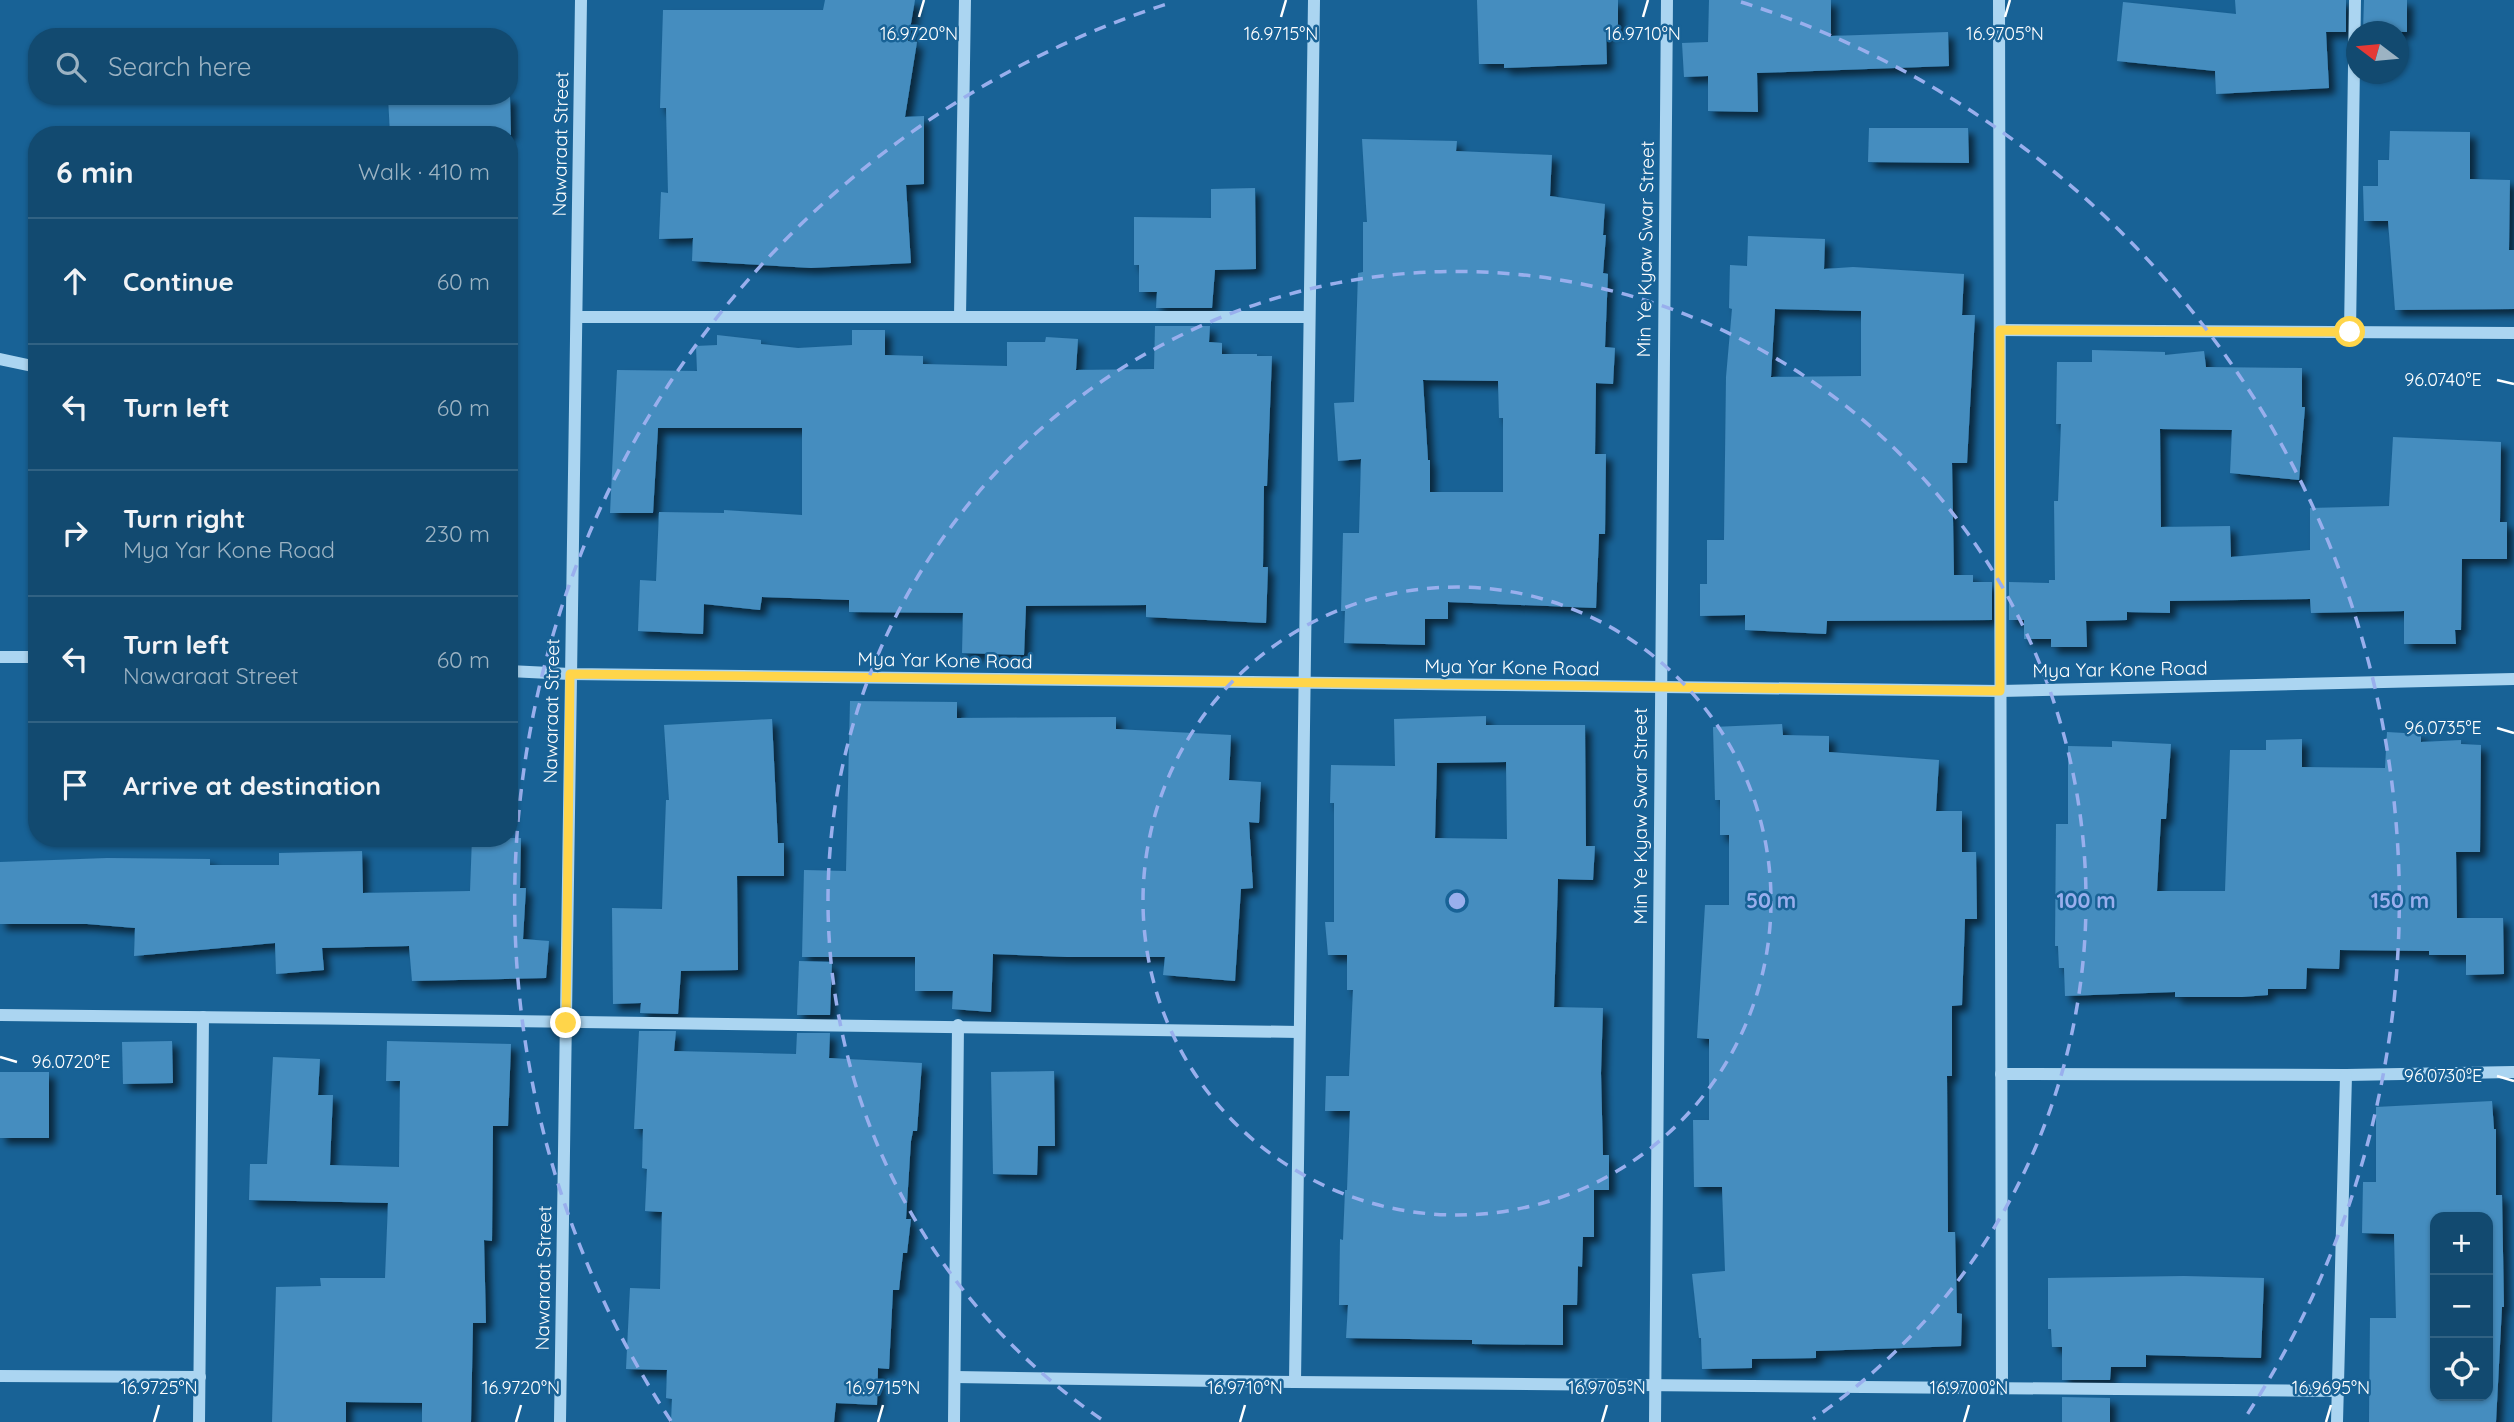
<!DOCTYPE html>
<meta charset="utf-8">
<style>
:root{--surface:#124a70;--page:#1f5478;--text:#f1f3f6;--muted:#9cb3c3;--line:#316283}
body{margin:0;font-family:Quicksand,sans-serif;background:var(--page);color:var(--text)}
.controls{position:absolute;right:21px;bottom:21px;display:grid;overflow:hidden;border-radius:14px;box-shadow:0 2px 5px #0004}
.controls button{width:63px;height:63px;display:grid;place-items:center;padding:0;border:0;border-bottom:2px solid var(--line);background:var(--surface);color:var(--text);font:35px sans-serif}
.compass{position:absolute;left:2346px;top:21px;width:63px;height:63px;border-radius:50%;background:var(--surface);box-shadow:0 2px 5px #0004;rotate:286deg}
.stop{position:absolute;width:21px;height:21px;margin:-16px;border:5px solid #ffd54a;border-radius:50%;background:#fff}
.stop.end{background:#ffd54a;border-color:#fff;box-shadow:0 2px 7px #0008}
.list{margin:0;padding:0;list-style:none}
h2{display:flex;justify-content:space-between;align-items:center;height:91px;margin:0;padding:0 28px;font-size:30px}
h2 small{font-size:23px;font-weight:400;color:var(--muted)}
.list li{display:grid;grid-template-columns:46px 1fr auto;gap:21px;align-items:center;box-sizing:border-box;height:126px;padding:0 28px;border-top:2px solid var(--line)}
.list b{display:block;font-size:26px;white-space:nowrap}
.list p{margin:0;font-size:23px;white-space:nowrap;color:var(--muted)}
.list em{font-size:23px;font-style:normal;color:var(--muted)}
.icon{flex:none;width:38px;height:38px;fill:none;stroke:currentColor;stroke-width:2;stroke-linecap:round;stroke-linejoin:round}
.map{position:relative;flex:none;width:2514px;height:1422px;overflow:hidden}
.search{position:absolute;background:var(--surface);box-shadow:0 2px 5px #0004;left:28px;top:28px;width:490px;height:77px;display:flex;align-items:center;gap:18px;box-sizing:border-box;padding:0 24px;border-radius:28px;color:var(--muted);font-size:26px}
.panel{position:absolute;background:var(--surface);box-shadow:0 2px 5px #0004;left:28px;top:126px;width:490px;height:721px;border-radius:28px}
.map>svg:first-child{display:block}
.building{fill:#458dbf;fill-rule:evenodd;filter:url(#shadow)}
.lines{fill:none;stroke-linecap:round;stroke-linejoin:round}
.minor{stroke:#abd5f1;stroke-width:12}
.route{stroke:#ffd54a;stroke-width:9}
.ticks{fill:none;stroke:#fff;stroke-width:2.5}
.ring{fill:none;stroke:#99afed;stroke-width:3.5;stroke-dasharray:12 9}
.labels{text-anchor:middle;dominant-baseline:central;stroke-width:5;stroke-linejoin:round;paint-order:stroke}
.street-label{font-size:19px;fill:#fff;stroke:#186296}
.ticks-label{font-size:18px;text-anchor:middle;fill:#fff;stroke:#186296;stroke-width:5;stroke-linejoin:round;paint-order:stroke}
.centre{fill:#99afed;stroke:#186296;stroke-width:3.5}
.ring-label{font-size:21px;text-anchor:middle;font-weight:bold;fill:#99afed;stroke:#186296;stroke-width:5;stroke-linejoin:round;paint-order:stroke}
</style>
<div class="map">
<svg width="2514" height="1422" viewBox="0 0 2514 1422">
<defs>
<filter id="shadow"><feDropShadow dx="6" dy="6" stdDeviation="3.5" flood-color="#0009"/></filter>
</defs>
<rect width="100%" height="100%" fill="#186296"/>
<!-- building -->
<g class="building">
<path d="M825,0H915L908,41L917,42L905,117L924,116V184L906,185L911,263L811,268L692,261L693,238L659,239L661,192L668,193L666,108H660L663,10H823Z"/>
<path d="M1477,0H1618V32H1606L1607,64L1504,68V64H1479Z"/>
<path d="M1709,0H1831V36L1948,32L1949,66L1757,73L1758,112L1708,111V76L1684,77L1682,43L1708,42Z"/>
<path d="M2235,0H2346V32H2326L2329,88L2216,94L2215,71L2117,61L2123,2L2236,14Z"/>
<path d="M2364,0H2407V32H2363Z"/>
<path d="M388,96H510L511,135H390Z"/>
<path d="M1869,128H1968L1969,163L1868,162Z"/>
<path d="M2390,131L2470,132V179L2510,180L2509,250H2514V309L2395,310L2388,221H2364L2363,186H2378V160H2389Z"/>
<path d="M1362,139L1457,141L1456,151L1552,155L1550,196L1605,204L1603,235H1606L1603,273L1608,274L1605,347L1615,348L1613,384L1596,383L1595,454H1606L1605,534H1599L1596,608L1448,602V619H1425V645L1344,643L1345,611H1341L1343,533H1359L1361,459L1338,461L1334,403L1354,402L1358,273L1363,272V222H1367ZM1423,380L1498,381L1499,418H1503V492H1430V460H1428Z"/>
<path d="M1255,188L1256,269L1215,270L1212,308H1156L1157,292H1139V265H1134V217L1211,218V189Z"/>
<path d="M1748,236L1825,239L1824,269L1853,267L1964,274L1962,315H1975L1967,463H1952L1954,575H1973V582H1992V620L1827,621L1826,634L1745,630V615L1700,616V584H1707V540H1724L1726,377L1732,309L1729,308L1730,265L1747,266ZM1775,309L1861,311V376L1771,377Z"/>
<path d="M1155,326H1210L1209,342L1222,343V354H1257V356H1272L1267,486H1264L1263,567H1268L1266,623L1146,617V605L1026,606L1024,655L962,653L963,613L849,612V600L762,597L760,610L704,604L703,634L638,631L640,580L656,581L659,512L724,513V510L802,515V428H658L653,513H610L617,370L697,371L696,346L717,345V335L761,340V344L798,348L852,345V330H885V355L923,356V364L1007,366V342H1045L1046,337L1078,339L1076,370L1154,369Z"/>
<path d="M2092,350L2165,352V355L2204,351L2206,367L2302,368V407H2305L2299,480L2230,473L2232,430L2160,429L2161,527L2230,526L2231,557L2310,550V508L2389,506L2393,437L2501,442L2500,522H2507V559H2462L2461,630H2455L2456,644H2404V611L2311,613L2310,599L2170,601V613L2127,612V620L2086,621L2087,647H2051V639H2024V620H2009V582L2049,583V580H2055L2054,501H2058L2061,424H2056L2057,362H2092Z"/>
<path d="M850,701L957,702V718L1116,717V729L1231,735L1229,780L1261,782L1259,823L1249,822L1253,888L1241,889L1235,981L1163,975L1165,957H1067L993,954L991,1012L952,1009L953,991H915V957H802L804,870L846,871Z"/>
<path d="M1486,716V725H1585L1586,846H1595L1593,880L1558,879L1554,1007L1603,1008L1601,1073L1603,1155H1609V1190H1594V1237H1583L1582,1267L1578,1266L1577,1305H1563V1345L1472,1344V1340L1346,1338L1348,1305H1339L1340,1239L1343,1240L1345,1190H1347L1350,1111H1325L1326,1076H1349L1353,990H1347V955H1328L1325,922H1334V803H1330L1331,765L1395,766L1394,719ZM1506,762L1507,839L1435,838L1437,763Z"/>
<path d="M772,719L778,843H784V876H737L738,970L681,971L678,1014L640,1013L641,1003L613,1004L612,908L662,909L666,800H669L664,725Z"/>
<path d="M1782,724L1783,735L1829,736V752L1939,760L1936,811H1962V852H1976L1977,919H1965L1962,1005L1952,1006V1076H1947L1948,1232H1955L1957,1313L1962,1314L1961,1346L1816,1351V1358L1752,1359V1368L1702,1369L1701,1338H1699L1692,1274L1725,1271L1722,1187H1694L1693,1120H1709V1039L1697,1038L1705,905H1729V835H1720V800H1715L1713,727Z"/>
<path d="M2387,732L2421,734V742L2461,740V744L2481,745L2480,852H2456L2457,918H2503L2504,974L2466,975V955H2429V951L2340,950L2339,969L2307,968L2306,989H2268V995L2242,997H2175V992L2065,996L2064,968H2059L2058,946H2055L2056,824H2068V746L2112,747V741L2171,744L2166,819H2161L2157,891H2225L2230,750H2266V740L2302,739V767L2385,768Z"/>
<path d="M472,838H521L520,888H526L523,939L549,941L546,978L412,981L409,946L322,948L324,970L276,974L275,943L134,956L135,928L87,924H0V862L107,858L210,859V865H279V853L362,851L363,893L470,891Z"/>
<path d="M799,961L832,962L830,1015H797Z"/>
<path d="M639,1031H676L674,1051L796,1054L797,1033H830L829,1058L922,1063L917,1131H913L911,1141L906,1219H911L907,1253H903L899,1290H893L889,1369L878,1368L877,1405L836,1403L834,1422H671L672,1399L666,1398L667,1370L626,1369L630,1288L660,1289L662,1212L645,1211L647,1169L642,1168L643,1129H634Z"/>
<path d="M172,1041L173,1083L123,1084L122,1042Z"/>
<path d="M387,1041L511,1044L508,1126H493L492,1241L484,1240L486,1323H473L471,1422H422V1403L346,1402V1422H272L276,1287L321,1286L320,1278H385L388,1203L249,1200L250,1164H267L273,1057L320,1059L318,1095H333L330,1165L399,1167L400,1081H386Z"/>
<path d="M1054,1071L1055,1146H1038L1037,1175L993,1174L991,1072Z"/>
<rect x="0" y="1072" width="49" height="66"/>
<path d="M2492,1101L2494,1129H2496V1195H2502L2504,1307H2502L2496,1422H2369L2370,1318H2396L2394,1234L2362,1233L2363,1182H2376V1107ZM2435,1217H2488V1396H2435Z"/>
<path d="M2184,1276L2264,1278L2261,1358L2146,1355V1367H2111L2110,1380H2062V1347H2052L2051,1329H2048V1278Z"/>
<path d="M2062,1397L2110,1398V1422H2062Z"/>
</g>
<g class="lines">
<!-- minor -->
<g class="minor">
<path d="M1999,0L2002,1389"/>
<path d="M577,317H1309"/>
<path d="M960,317L965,0"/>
<path d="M2000,330L2514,333"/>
<path d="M2350,332L2355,0"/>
<path d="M0,359L37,367"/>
<path d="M0,657H37"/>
<path d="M509,671L570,674L2000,691L2514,679"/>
<path d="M0,1015C433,1020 866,1023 1299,1032"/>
<path d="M2001,1074L2346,1075L2514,1072"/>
<path d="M0,1376L200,1377"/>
<path d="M955,1377L1295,1382L2337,1391"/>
<path d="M1295,1382L1314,0"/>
<path d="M199,1422L203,1017"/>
<path d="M560,1422L581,0"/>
<path d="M954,1422L958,1025"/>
<path d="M1655,1422L1667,0"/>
<path d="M2337,1422L2346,1075"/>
</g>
</g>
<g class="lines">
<!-- route -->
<path class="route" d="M566,1023L570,674L2000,691V330L2350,332"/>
</g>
<!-- ticks -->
<path class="ticks" d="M919,17L924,0M1281,17L1286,0M1643,17L1648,0M2005,17L2010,0M2497,380L2514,384M2497,728L2514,733M0,1057L17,1062M2497,1076L2514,1081M154,1422L159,1405M516,1422L521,1405M878,1422L883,1405M1240,1422L1245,1405M1602,1422L1607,1405M1964,1422L1969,1405M2326,1422L2331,1405"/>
<!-- distance rings -->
<g class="ring">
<circle cx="1457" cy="901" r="314"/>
<path d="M1101 1419A629 629 0 1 1 1813 1419"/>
<path d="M671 1421A943 943 0 0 1 1173 2M1741 2A943 943 0 0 1 2243 1421"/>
</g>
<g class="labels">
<!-- street labels -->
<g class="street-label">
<text transform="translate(560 144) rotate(-89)">Nawaraat Street</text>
<text transform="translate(1645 249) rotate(-89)">Min Ye Kyaw Swar Street</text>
<text transform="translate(945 660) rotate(1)">Mya Yar Kone Road</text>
<text transform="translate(1512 667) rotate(1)">Mya Yar Kone Road</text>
<text transform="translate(2120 669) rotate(-1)">Mya Yar Kone Road</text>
<text transform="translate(551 711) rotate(-89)">Nawaraat Street</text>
<text transform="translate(1640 816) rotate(-90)">Min Ye Kyaw Swar Street</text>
<text transform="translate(543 1278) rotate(-89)">Nawaraat Street</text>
</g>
</g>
<g class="ticks-label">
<text x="919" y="40">16.9720°N</text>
<text x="1281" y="40">16.9715°N</text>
<text x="1643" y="40">16.9710°N</text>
<text x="2005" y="40">16.9705°N</text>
<text x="2443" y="386">96.0740°E</text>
<text x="2443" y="734">96.0735°E</text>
<text x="71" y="1068">96.0720°E</text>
<text x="2443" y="1082">96.0730°E</text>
<text x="159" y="1394">16.9725°N</text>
<text x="521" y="1394">16.9720°N</text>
<text x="883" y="1394">16.9715°N</text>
<text x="1245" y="1394">16.9710°N</text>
<text x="1607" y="1394">16.9705°N</text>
<text x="1969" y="1394">16.9700°N</text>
<text x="2331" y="1394">16.9695°N</text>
</g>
<circle cx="1457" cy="901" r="10" class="centre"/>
<g class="ring-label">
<text x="1771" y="908">50 m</text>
<text x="2086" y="908">100 m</text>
<text x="2400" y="908">150 m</text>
</g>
</svg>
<div class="controls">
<button>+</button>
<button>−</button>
<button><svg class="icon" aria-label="locate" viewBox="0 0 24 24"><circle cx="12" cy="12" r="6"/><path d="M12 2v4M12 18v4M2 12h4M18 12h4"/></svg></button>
</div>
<svg class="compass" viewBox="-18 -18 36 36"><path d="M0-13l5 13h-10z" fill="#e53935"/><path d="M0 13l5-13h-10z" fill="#9cb3c3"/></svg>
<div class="stop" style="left:2350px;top:332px"></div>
<div class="stop end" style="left:566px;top:1023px"></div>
<div class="search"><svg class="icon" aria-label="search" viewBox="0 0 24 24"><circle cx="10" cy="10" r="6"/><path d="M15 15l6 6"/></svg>Search here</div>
<section class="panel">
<h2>6 min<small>Walk · 410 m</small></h2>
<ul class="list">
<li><svg class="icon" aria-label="ahead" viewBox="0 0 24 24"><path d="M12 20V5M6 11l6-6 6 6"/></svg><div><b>Continue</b></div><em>60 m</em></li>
<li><svg class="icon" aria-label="left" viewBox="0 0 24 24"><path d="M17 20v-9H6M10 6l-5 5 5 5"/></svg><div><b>Turn left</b></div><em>60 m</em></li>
<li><svg class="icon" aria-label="right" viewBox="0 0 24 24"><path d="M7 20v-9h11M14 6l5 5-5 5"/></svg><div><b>Turn right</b><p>Mya Yar Kone Road</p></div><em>230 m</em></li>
<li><svg class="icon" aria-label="left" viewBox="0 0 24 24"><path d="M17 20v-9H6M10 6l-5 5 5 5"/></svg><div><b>Turn left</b><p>Nawaraat Street</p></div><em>60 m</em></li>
<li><svg class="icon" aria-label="arrive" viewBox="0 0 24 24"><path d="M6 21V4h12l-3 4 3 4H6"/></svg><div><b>Arrive at destination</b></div></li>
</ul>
</section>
</div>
